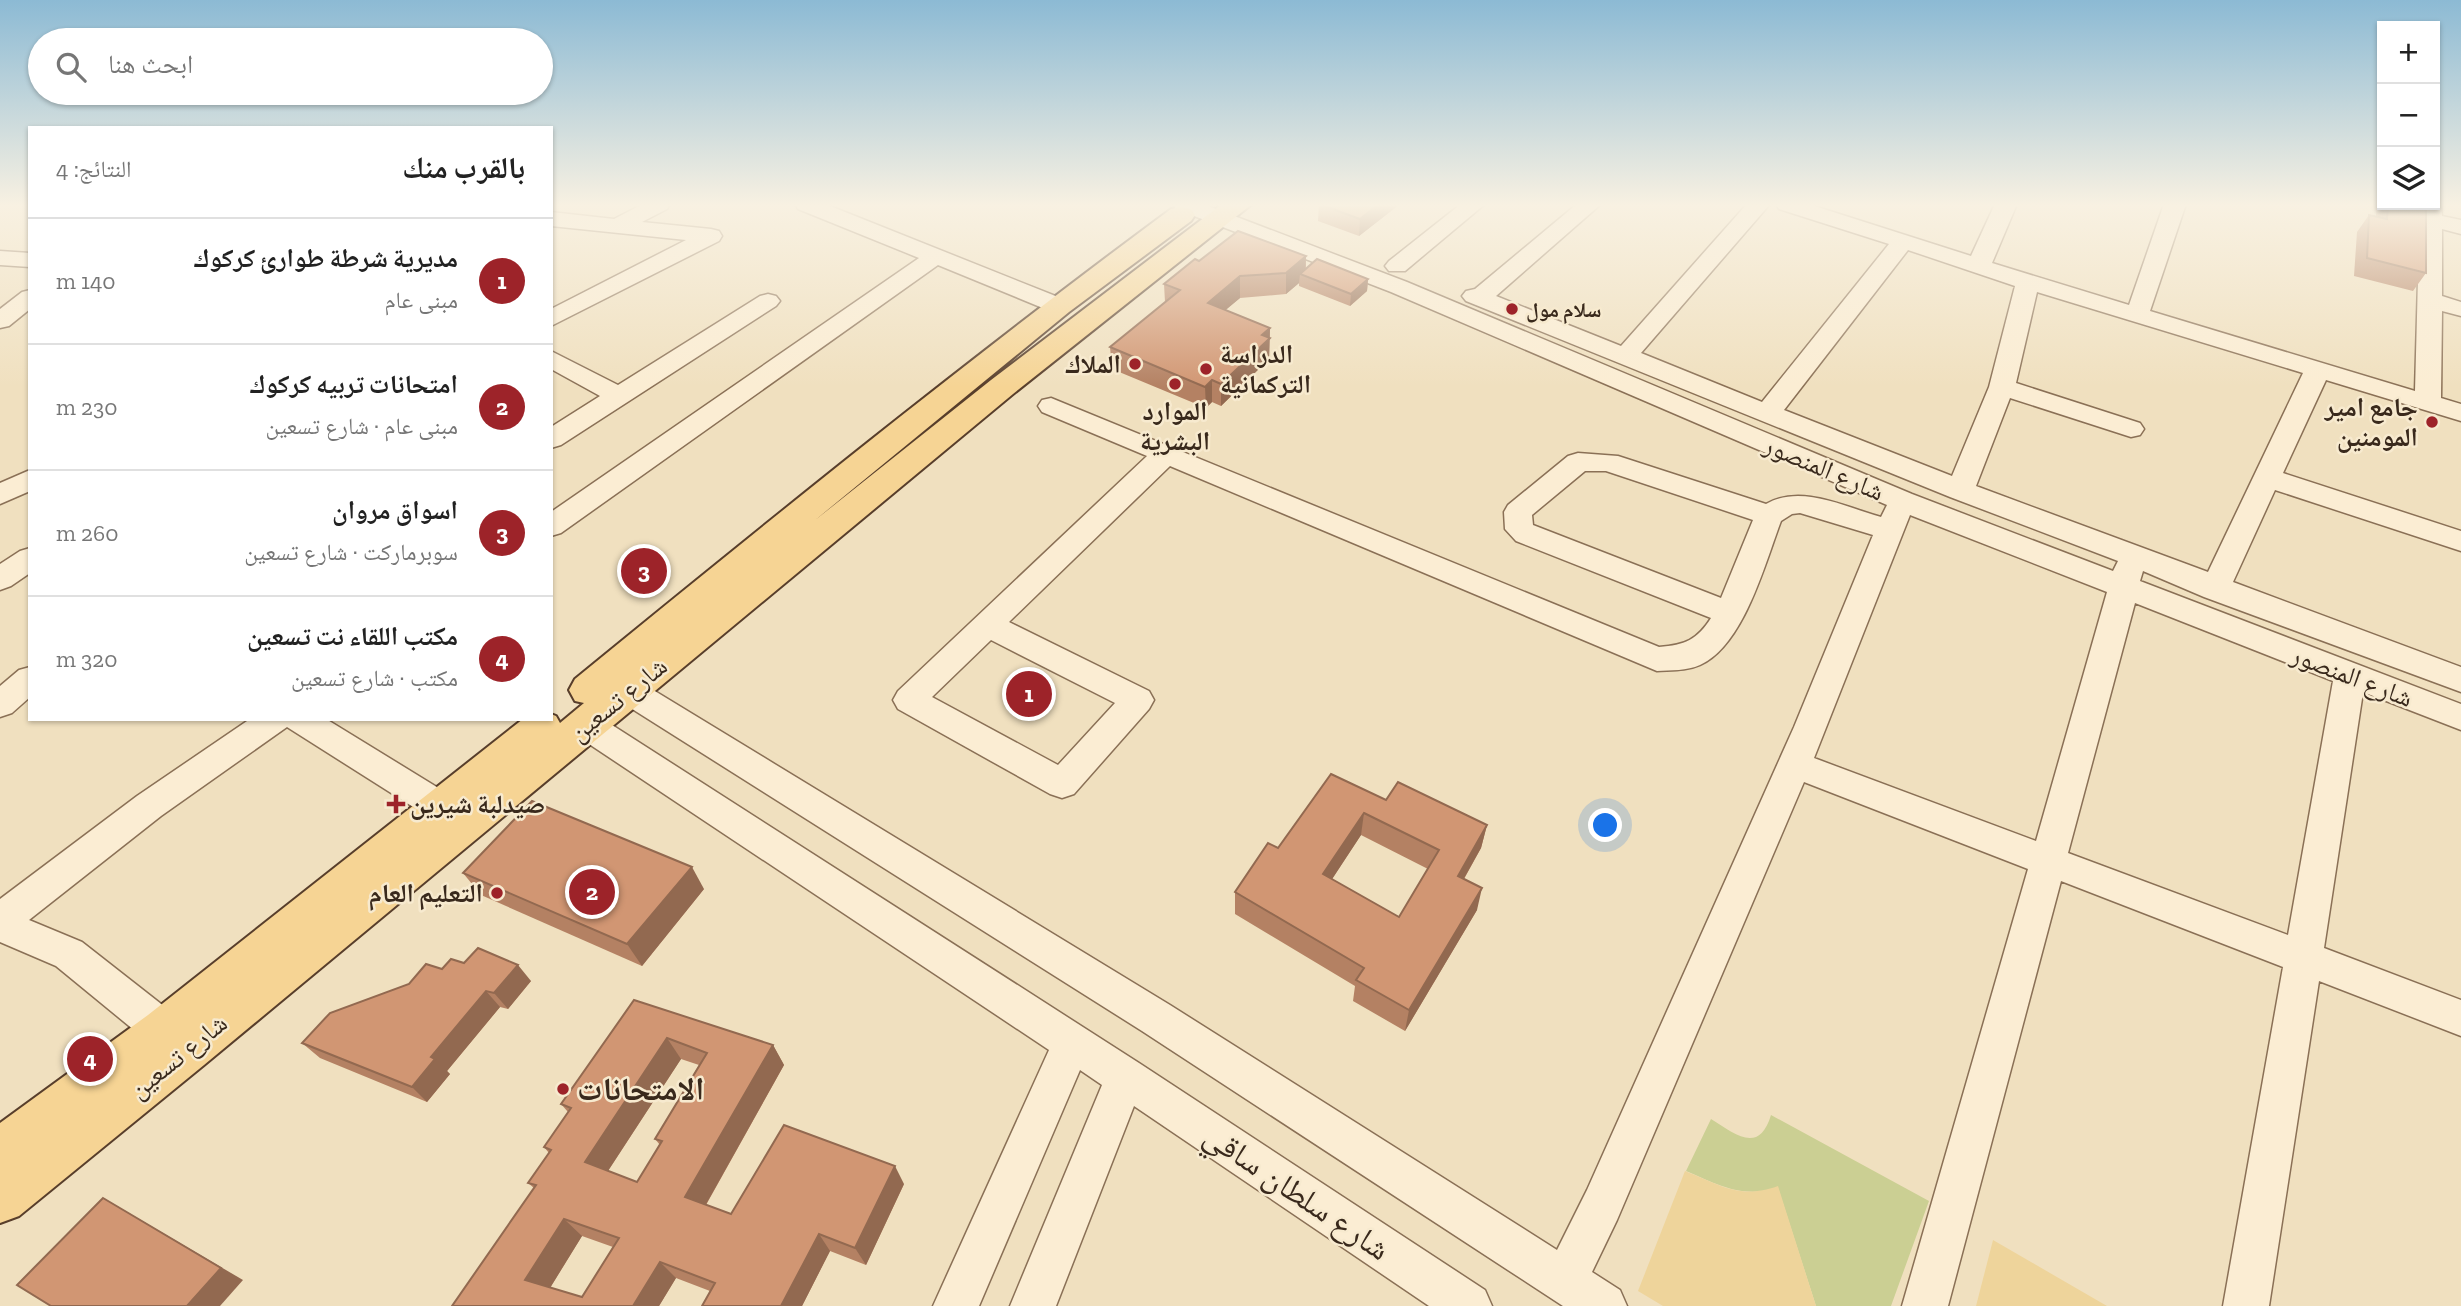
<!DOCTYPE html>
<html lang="ar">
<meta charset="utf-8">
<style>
:root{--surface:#fff;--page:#f6f6f6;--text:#222;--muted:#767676;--line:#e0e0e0;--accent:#9d2329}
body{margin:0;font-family:"Zilla Slab","Noto Naskh Arabic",serif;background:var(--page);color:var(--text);direction:rtl}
.controls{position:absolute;right:21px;top:21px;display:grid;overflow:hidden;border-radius:0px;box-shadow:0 2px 5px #0004}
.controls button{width:63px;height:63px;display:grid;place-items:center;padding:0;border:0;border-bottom:2px solid var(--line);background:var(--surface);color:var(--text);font:35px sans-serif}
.you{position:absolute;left:1606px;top:826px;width:24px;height:24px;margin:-18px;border:5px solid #fff;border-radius:50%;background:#1a73e8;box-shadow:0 0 0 10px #1a73e833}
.badge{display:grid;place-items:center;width:46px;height:46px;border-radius:50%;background:var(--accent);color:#fff;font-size:23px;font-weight:700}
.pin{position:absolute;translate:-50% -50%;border:4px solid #fff;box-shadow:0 2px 7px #0006}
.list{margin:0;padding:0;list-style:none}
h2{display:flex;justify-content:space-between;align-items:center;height:91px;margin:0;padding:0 28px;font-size:30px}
h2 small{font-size:23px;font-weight:400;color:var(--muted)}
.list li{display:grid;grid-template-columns:46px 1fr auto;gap:21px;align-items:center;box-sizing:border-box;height:126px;padding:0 28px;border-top:2px solid var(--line)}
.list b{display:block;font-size:26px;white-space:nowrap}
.list p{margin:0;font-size:23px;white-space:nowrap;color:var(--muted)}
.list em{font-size:23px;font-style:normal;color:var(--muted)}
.icon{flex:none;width:38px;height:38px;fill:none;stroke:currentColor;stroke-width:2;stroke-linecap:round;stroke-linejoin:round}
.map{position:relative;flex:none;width:2461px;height:1306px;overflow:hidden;direction:ltr}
.search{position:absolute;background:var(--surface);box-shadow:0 2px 5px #0004;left:28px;top:28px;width:525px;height:77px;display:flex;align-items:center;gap:18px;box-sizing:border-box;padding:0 24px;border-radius:38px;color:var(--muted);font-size:26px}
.panel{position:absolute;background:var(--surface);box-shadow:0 2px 5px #0004;left:28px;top:126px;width:525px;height:595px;border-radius:0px;direction:rtl}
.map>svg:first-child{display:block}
.green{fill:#cbcf93}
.sand{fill:#eed49b}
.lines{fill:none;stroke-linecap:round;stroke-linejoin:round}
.minor-casing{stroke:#8a7056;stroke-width:3}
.major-casing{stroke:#583e2b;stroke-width:4}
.minor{fill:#fbedd3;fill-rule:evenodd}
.major{fill:#f6d494;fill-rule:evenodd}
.wall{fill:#b48163;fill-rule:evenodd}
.shaded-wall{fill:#926950}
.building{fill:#d19673;stroke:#926950;stroke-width:2;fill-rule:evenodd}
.poi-dot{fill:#9d2329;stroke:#f7eacf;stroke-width:2.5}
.labels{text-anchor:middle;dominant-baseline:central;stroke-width:5;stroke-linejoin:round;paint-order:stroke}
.far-poi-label{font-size:21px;font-weight:bold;fill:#39291c;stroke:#f7eacf;text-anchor:start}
.poi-label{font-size:26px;font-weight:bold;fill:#39291c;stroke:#f7eacf;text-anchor:end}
.street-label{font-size:26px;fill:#39291c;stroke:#f7eacf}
.near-poi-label{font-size:32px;font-weight:bold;fill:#39291c;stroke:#f7eacf;text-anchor:start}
.near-street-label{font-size:32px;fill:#39291c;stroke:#f7eacf}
</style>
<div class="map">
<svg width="2461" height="1306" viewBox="0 0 2461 1306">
<rect width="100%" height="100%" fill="#f0e0bf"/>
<!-- green -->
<path class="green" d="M1771,1115L1929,1201L1891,1306H1816L1778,1188C1741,1198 1721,1186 1686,1171L1711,1119C1735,1134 1759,1155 1771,1115Z"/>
<!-- sand -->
<g class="sand">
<path d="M1685,1171C1721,1185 1739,1200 1778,1186L1816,1306H1663L1638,1291Z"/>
<path d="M1993,1240L2107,1306H1976Z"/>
</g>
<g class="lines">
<!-- minor casing -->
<g class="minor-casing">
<g id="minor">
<path d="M643,204H670L667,209L642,222L711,229L719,231L722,236L719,241L551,326V309L686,240L551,226V212L614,219Z"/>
<path d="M795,204H825L1068,301L1071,306L1068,311L1059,313L1050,311L938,265L561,533L551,536V512L919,258L798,209Z"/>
<path d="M1173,204H1203L1407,282L1912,494L2113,571L2118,561L1950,497L1466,301L1462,296L1466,291L1475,289L1577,204H1601L1496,296L1621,346L1747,204H1770L1641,353L1762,402L1889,244L1779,209L1776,204H1808L1971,256L1995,204H2017L1992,263L2129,305L2164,204H2186L2150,311L2415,391L2420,205L2441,204L2442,216L2461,220V234L2442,229V296L2461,302V316L2442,311L2441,398L2461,404V421L2326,380L2283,473L2461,531V551L2275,490L2233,582L2461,667V692L2204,597L2143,571L2140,581L2461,704V730L2363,692L2324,948L2461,1000V1036L2319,981L2269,1306H2223L2283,967L2061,881L1948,1306H1902L2028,869L1804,782L1617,1220L1592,1272L1620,1290L1627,1306H1563L1142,1031L618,700L613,691L618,682L629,679L640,682L1170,1005L1557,1250L1587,1190L1794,727L1873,535L1800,513L1792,514L1781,521C1765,563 1744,645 1700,665C1687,671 1671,670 1657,671L1170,466L1009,622L1149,691L1154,700L1149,709L1074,794L1062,798L1050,794L898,709L893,700L898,691L1147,456L1042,412L1038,406L1042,400L1051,398L1659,647C1685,645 1697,640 1711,618L1516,541L1505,529L1504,512L1508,505L1568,456L1578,453L1618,456L1766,504C1801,484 1845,507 1881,517L1887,505L1391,292L1176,209ZM1908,250L2015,286L1989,387L1952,476L1784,410ZM2037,292L2303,373L2208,572L1976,486L2010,398L2131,437L2140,435L2144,429L2140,423L2016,383ZM1585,471H1606L1753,520L1721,598L1533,525L1532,515ZM1910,515L2107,592L2036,841L1814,758ZM2135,603L2333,681L2288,935L2068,853ZM991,640L1115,703L1058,765L932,697Z"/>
<path d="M1461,204H1485L1405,271H1389L1385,266L1389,261Z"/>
<path d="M0,251L30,253V267L0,265Z"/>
<path d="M30,290V309L9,326L0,328V309L22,292Z"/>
<path d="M768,294L776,296L780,301L776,306L561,445L551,448V427L600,396L551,369V351L618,385L760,296Z"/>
<path d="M30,470V491L0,504V483Z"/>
<path d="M30,548V573L11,586L0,590V564L20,551Z"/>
<path d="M30,667V697L12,713L0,717V686L19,670Z"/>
<path d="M586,712L598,716L1139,1063L1485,1290L1492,1306H1429L1134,1106L1056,1306H1010L1102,1085L1080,1070L979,1306H933L1049,1050L574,734L569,725L574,716Z"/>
<path d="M250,719H326L453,797L458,807L453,817L441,821L429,817L287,727L161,816L29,920L82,942L179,1018L185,1031L179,1044L165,1049L151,1044L56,966L0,942V899L137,796Z"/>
</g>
</g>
<!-- major casing -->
<g class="major-casing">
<path id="major" d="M1222,204H1252L1013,394L204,1065L19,1216L0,1223V1123L148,1015L523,719H551V714L556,716L560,723L584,703L575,701L569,690L575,679C771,519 967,360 1171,209L1181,207L1191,209L1195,215L1191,221L1069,312L814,521L991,380Z"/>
</g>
<!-- minor -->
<use href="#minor" class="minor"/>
<!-- major -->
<use href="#major" class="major"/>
</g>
<!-- wall -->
<g class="wall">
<path d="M1319,204H1400L1359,236L1318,221Z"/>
<path d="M2379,204H2382V205H2426V273L2413,291L2354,276L2357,232L2369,215L2376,216V208Z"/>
<path d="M1306,256V269L1368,279L1367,291L1350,306L1299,286V283L1286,294L1240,298L1225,310L1270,328L1269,359L1221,406L1212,402L1206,408L1112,369L1110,347L1165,302L1164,284L1199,261Z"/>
<path d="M1386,800L1487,825L1481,848L1464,879L1477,910L1405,1031L1353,1001L1355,986L1235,914V892L1278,848ZM1361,835L1428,869L1399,917L1332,879Z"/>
<path d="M463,873L704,889L642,966L481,895Z"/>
<path d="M442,969L531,981L508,1009L500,1007L447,1071L450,1074L427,1102L320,1058L302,1043L409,984Z"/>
<path d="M634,1000L773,1045L784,1065L706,1205L731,1214L904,1184L866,1265L830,1251L802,1306H702L710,1291L676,1278L659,1306H452L534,1188L528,1183L549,1153L544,1147L568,1112L561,1104ZM681,1059L699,1065L655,1139L660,1145L637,1182L608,1171ZM582,1236L613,1247L582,1297L550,1288Z"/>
</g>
<!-- shaded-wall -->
<g class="shaded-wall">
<path d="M1379,204H1400L1359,236L1360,219Z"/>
<path d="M1306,256L1305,276L1300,274L1299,283L1286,294V273Z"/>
<path d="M1240,276V298L1208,325V303Z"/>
<path d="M1368,279L1367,291L1350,306L1351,294Z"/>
<path d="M1270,328L1269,359L1221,406V384L1262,335Z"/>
<path d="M1212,380V402L1206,408L1205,387Z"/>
<path d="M1364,813L1361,835L1321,896L1323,874Z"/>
<path d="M1487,825L1481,848L1453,898L1458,876Z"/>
<path d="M692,867L704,889L642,966L627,944Z"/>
<path d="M1482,888L1477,910L1405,1031L1409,1010Z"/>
<path d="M518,965L531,981L508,1009L494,993Z"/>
<path d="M486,991L500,1007L447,1071L450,1074L427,1102L412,1087L431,1057Z"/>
<path d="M667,1038L681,1059L602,1180L585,1162Z"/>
<path d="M773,1045L784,1065L700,1215L685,1197Z"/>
<path d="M895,1166L904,1184L866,1265L855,1248Z"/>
<path d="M103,1198L243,1280L220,1306H187Z"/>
<path d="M564,1219L582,1236L545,1296L525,1280Z"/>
<path d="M819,1234L830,1251L802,1306H781Z"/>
<path d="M660,1262L676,1278L659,1306H633Z"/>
</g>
<!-- building -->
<g class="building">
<path d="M1319,204H1379L1360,219Z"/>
<path d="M2388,205H2426V273L2367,258L2369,215L2387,219Z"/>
<path d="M1238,231L1306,256L1286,273L1240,276L1208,303L1270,328L1262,335L1270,338L1221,384L1212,380L1205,387L1110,347L1180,290L1164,284L1195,259L1199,261Z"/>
<path d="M1317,259L1368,279L1351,294L1300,274Z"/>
<path d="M1331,774L1386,800L1398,782L1487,825L1458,876L1482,888L1409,1010L1356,980L1364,968L1235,892L1268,843L1278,848ZM1364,813L1439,850L1399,917L1323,874Z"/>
<path d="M532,801L692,867L627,944L463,873Z"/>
<path d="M478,948L518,965L494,993L486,991L431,1057L435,1059L412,1087L302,1043L330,1013L409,984L426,964L442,969L451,959L464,963Z"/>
<path d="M634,1000L773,1045L685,1197L731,1214L784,1125L895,1166L855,1248L819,1234L781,1306H702L715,1283L660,1262L633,1306H452L536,1185L528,1183L551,1150L544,1147L571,1108L561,1104ZM667,1038L707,1053L655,1139L662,1141L637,1182L585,1162ZM564,1219L619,1238L582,1297L525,1280Z"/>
<path d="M103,1198L221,1268L187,1306H51L17,1285Z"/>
</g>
<!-- sky -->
<linearGradient id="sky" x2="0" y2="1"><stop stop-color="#8cbad4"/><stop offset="0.53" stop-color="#f8f1e2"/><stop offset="1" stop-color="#f8f1e2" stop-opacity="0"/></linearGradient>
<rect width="2461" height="387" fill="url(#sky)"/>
<!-- markers -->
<g class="poi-dot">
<circle cx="1512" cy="309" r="7"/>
<circle cx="1135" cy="364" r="7"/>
<circle cx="1206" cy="369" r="7"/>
<circle cx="1175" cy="384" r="7"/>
<circle cx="2432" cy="422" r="7"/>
<path d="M392.5 793.5h7v7h7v7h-7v7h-7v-7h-7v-7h7z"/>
<circle cx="497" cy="893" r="7"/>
<circle cx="563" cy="1089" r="7"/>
</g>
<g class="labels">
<!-- far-poi labels -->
<g class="far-poi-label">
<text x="1526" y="309">سلام مول</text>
</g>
<!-- poi labels -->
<g class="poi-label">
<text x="1220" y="354" text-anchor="start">الدراسة<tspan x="1220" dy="30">التركمانية</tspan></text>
<text x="1121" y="364">الملاك</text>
<text x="2418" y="407">جامع امير<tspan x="2418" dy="30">المومنين</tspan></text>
<text x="1175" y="411" text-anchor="middle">الموارد<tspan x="1175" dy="30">البشرية</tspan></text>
<text x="410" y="804" text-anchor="start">صيدلبة شيرين</text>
<text x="483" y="893">التعليم العام</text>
</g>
<!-- street labels -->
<g class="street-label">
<text transform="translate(1824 468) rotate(23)">شارع المنصور</text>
<text transform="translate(2352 676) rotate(21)">شارع المنصور</text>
<text transform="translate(618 699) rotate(-39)">شارع تسعين</text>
<text transform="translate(178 1056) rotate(-39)">شارع تسعين</text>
</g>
<!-- near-poi labels -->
<g class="near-poi-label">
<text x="577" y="1089">الامتحانات</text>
</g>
<!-- near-street labels -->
<g class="near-street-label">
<text transform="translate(1297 1192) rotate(34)">شارع سلطان ساقي</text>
</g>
</g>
</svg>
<div class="controls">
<button>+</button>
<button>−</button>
<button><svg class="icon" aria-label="layers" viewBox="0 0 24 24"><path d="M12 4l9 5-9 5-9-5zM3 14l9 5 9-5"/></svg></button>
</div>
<div class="you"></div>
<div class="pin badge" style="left:1029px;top:694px">1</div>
<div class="pin badge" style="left:592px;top:892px">2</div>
<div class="pin badge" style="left:644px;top:571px">3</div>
<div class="pin badge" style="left:90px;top:1059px">4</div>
<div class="search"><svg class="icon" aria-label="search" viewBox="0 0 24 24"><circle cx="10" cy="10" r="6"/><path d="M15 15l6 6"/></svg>ابحث هنا</div>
<section class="panel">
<h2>بالقرب منك<small>النتائج: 4</small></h2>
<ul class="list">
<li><span class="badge">1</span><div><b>مديرية شرطة طوارئ كركوك</b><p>مبنى عام</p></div><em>140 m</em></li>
<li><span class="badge">2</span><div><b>امتحانات تربيه كركوك</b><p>مبنى عام · شارع تسعين</p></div><em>230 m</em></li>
<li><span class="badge">3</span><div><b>اسواق مروان</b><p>سوبرماركت · شارع تسعين</p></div><em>260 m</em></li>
<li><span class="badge">4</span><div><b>مكتب اللقاء نت تسعين</b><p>مكتب · شارع تسعين</p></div><em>320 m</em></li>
</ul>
</section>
</div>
